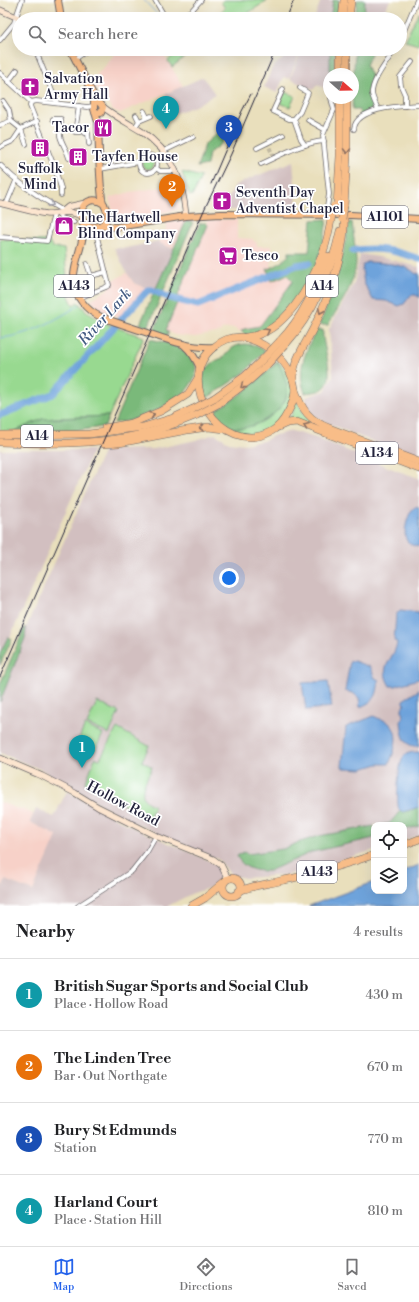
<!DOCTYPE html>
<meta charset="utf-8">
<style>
:root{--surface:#fff;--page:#f6f6f6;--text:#202124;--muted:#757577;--line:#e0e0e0;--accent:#2563eb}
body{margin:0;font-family:"Libre Bodoni",serif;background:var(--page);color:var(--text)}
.controls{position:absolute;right:12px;bottom:12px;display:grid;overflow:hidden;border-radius:8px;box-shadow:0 4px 16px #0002}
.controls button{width:36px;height:36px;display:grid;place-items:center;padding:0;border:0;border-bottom:1px solid var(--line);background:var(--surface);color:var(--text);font:20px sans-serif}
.compass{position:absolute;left:323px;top:68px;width:36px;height:36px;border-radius:50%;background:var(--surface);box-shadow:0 4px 16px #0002;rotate:110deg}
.you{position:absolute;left:229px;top:578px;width:14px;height:14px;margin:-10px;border:3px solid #fff;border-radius:50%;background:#1a73e8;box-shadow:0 0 0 6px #1a73e833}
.badge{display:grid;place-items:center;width:26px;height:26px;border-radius:50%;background:var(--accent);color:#fff;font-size:13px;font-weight:700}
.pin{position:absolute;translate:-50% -33px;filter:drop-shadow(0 1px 2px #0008)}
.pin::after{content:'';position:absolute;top:21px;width:14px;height:12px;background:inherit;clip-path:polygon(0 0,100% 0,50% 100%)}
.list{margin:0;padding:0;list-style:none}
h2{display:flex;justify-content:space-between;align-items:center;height:52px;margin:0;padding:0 16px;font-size:17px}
h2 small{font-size:13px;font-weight:400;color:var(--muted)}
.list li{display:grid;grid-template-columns:26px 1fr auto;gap:12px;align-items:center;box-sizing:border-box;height:72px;padding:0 16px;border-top:1px solid var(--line)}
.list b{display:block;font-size:15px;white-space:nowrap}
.list p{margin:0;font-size:13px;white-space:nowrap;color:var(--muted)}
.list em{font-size:13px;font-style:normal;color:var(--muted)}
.icon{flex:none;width:22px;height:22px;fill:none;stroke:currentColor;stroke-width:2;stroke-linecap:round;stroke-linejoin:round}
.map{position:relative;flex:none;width:419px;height:906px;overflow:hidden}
.search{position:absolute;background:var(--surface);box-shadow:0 4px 16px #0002;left:12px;right:12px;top:12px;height:44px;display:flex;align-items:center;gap:10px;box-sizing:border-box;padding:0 14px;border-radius:22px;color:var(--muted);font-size:15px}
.sheet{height:340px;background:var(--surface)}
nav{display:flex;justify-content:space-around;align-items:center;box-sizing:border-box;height:56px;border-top:1px solid var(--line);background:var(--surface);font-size:11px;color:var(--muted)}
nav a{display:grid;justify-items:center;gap:2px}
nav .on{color:var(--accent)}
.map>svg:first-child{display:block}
.built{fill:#f7d1c8}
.industrial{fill:#d2bfc0}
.green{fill:#98d990;stroke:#5d7e66}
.forest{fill:#7ab97a;stroke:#4e6e5a}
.water{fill:#6ea3db;stroke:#48628b}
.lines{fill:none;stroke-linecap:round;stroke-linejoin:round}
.stream{stroke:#6ea3db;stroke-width:1}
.river{stroke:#6ea3db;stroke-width:7}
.street-tunnel{stroke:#c1b9a2;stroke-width:4;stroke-dasharray:4 2;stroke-linecap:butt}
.street-casing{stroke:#686468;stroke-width:5.5}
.secondary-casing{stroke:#686468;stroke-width:7}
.primary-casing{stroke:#686468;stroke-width:8}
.highway-casing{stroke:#686468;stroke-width:8}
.street{stroke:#fff;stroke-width:4}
.secondary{stroke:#fce5cf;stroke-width:5.5}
.primary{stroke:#f8bd88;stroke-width:6}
.highway{stroke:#f8bd88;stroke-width:7}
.rail{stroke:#22223b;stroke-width:1}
.highway-bridge-casing{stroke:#686468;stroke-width:8;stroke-linecap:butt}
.highway-bridge{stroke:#f8bd88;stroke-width:7}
.oneway{stroke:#8d7062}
.oneway2{stroke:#9c9ca7}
.labels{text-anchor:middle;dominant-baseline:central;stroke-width:3.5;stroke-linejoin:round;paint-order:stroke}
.shield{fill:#fff;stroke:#646476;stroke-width:1}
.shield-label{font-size:13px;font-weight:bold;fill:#22223b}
.poi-label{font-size:14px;fill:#22223b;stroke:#fff;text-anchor:start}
.street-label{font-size:14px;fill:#22223b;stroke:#fff}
.water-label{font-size:15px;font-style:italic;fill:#445c83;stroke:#fff}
</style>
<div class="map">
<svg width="419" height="906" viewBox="0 0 419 906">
<rect width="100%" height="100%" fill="#fff"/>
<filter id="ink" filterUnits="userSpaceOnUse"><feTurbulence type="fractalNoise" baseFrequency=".025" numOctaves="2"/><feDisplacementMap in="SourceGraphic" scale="8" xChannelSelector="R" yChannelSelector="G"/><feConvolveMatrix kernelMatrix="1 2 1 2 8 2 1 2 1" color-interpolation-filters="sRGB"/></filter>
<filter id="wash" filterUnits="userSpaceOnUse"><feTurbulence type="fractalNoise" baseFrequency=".012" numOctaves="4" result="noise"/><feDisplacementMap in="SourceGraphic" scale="16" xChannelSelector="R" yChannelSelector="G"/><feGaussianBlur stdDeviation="0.9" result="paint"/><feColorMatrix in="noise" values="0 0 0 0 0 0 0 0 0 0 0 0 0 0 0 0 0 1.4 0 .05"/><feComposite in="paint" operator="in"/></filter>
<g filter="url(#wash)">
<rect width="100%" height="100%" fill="#e9dfbc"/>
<!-- built -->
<g class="built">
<path d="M118,49H151L152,50L160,49L183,86L120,113L113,110L92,84L98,73L102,70Z"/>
<path d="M176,185L180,209L121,222L117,221L114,215L109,198L130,192Z"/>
<path d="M187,219L174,249L159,243L167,227L166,223Z"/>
<path d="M237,219V238L253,239L254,242L256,241L257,246H272L271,268L268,269L271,280L287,274L293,281L260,326L244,329L241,331H238L234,328L222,329L221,332L195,337L175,335L166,330L176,305L180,299L178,295L208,225L207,220Z"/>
<path d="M127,273L134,283L147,288L120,318L100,310L90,300L107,290L112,281Z"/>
<path d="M0,802L15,808L23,809L33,814L30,822L58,836L33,891L5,880L3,886L0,884Z"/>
</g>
<!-- industrial -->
<g class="industrial">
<path d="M321,0H333L330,19H314Z"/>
<path d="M365,0H390L381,19H364Z"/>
<path d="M294,49H301L289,79L284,77L277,93L264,87L272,68Z"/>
<path d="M302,49H330L331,74H329V95L323,87L317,85L313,90L290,79Z"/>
<path d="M203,77L215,94L195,106L173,114L165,94Z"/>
<path d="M293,161L297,209L223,210L235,185Z"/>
<path d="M160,241L159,243L174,249L156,289L152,287L147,288L134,283L127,273L114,248H126Z"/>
<path d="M360,254L379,257L419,267V458L361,437L318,419L306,408V397L325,391L333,376L329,329L354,283Z"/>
<path d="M292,431L316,438L398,471L419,478V835L404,840V825H374V850L313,869L285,875L245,878L231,875L219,860L132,822L58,781L42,770L0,753V687L104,450L154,449L196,440L215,434L229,442L245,444L263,441L275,435Z"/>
<path d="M0,450H93L0,660Z"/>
<path d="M67,791L136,829L210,861L217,866L222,871L221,882L217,885L191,894L168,906H0V884L3,886L5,880L33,891L57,836L30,822L36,809L54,817Z"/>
</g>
<!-- green -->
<g class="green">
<path d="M225,0H268L239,19H213L225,8L221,2Z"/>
<path d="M418,13H419V45L405,41Z"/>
<path d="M179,49H201L199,50H194L172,67L168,61Z"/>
<path d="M285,92L295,96L290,107L280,103Z"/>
<circle cx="148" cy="163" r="6"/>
<path d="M182,172L187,173L201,177L193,195L190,196Z"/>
<path d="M0,239L48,241L52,247L64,249L69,296L73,305L78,302C93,322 121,329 144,337L109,416L53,418L31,424L13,432H0Z"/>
<path d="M278,361L287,371L293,389L288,412L270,429L251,434L237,431L224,423L215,412L245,391Z"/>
<path d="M296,400C304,414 308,421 321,429L287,422L293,412Z"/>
<path d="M97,702L119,712L109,734L87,724Z"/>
<path d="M85,725L103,734L95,751L77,743Z"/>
<path d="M117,728L149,746L142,761L152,767C149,776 137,792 146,801C148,803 152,804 154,806L149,818L85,784L95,758L100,759Z"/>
</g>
<!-- forest -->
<g class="forest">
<path d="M333,0H339L337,19H330Z"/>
<path d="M357,0H365L364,19H355Z"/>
<rect x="330" y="49" width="5" height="25"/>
<path d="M355,49H373L366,65L372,78L367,93L375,107L360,116L359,110H352Z"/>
<path d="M227,124L230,125L222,143L209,153L207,165L197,167L205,144Z"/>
<path d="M327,219L325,233L322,247L314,270L292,306L267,329L250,335L244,334L241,331L244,329L260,326L293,281L287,275L271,281L267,269C276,267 283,261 289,255V252H309L312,220Z"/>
<path d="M186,221L193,222L148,327L140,324Z"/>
<path d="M349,222H352C353,235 356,249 356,262C355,285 339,306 328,325H319C334,292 343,258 349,222Z"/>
<path d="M200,223H206L208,225L178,295L180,299L176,305L166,330L168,331V335L161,336L153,333Z"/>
<path d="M316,330H323C321,345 337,377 324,388C320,392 311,392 305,393C296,368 306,352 316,330Z"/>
<path d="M150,339L168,343L191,354L197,368L195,378L184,394L158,410L129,421L114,423Z"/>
<path d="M245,344L254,345L265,351L244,373L207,398C195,382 206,362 223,358C230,349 234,345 245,344Z"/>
<path d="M278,362C283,372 290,386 286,398C280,414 253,430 236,428C226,427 220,418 215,411C239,396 258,382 278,362Z"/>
<path d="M109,416L105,426C75,433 44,432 13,432L42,419Z"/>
<path d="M25,627L26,630L25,638L0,702V684Z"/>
<path d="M8,637L12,639L0,665V653Z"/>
<path d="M419,807V826L404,830V825H379L390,823L400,811L405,812Z"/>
<path d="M374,826V838L312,852L269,871C256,872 242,868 237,856L244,852L248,854L283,849L297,843L319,836Z"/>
</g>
<!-- water -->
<g class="water">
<path d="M367,262C381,263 406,263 416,274L419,273V298L416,295H411L404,304L399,306L386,301L373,300L364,283L362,270L363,265Z"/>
<path d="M415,507L419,508V547C415,546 410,545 407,541C402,534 408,511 415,507Z"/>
<path d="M400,610L419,612V679L395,686H390C377,665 395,660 397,642L394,641L396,615Z"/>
<path d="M350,661H354L370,667L375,678L379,680C377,696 376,701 360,707L359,698L353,693L345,691Z"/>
<path d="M328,681L332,707L306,710L302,683Z"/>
<path d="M419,690V746C403,748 402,733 401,720L403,718L402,708L405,704L403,700Z"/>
<path d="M374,716C378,719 382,719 386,721C402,730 395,751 389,764H378L362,769L343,768L342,766L346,727Z"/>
<path d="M419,752V807L403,812L399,810C396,802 398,762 404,756C408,752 414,752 419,752Z"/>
<path d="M419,865V906H309L374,882V891H404V871Z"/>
</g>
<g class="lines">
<!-- stream -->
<g class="stream">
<path d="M144,0L157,14L159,19"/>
<path d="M0,338C28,336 56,320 79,305"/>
</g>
<!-- river -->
<g class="river">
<path d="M353,251C376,246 397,251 419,259"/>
<path d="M0,415L53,394L148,290H152L170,298L198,305L297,265L309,263"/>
</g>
</g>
</g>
<g filter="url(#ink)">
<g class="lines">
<!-- street-tunnel -->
<g class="street-tunnel">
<path d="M68,127H72"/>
<path d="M267,142L274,158"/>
</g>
<!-- street casing -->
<g class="street-casing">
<g id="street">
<path d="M155,0L166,19"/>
<path d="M171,19L191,11L201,0"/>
<path d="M0,40L14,23L22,0"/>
<path d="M400,40L417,0"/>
<path d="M35,49L57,103"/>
<path d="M75,59L89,49"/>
<path d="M0,73L31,102"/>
<path d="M8,82L17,70"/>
<path d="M283,89L273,111L289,119H294L300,112L308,93L300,88"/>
<path d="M3,101L9,110L11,121L21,129L26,144"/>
<path d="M31,102L30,106L54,166L61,188V195"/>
<path d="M31,102L36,101L87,107L94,106"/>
<path d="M79,106L75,132H80"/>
<path d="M405,106V95L401,86L400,77L412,62"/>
<path d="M378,109C376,105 373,99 372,94C371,81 388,61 395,49"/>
<path d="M144,111L147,117"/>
<path d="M136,115L139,121"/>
<path d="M53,119H61C62,125 59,130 60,136C62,144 67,150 69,158"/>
<path d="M294,119L301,139L305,145"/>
<path d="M308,120L324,129"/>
<path d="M0,125L11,121"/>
<path d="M135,127L139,121L151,116"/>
<path d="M354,129C356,107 402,106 419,105"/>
<path d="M85,133H88L89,144"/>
<path d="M0,147L13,141L21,129L37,121"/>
<path d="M257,148L283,135"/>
<path d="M164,151L193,137"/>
<circle cx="148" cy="164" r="9"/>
<path d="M261,164C281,155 302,143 324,141"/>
<path d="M0,165C18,183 38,197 60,209L62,212"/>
<path d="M156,168L160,171H176"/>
<path d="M100,169L139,162"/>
<path d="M6,205L16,181"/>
<path d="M57,213L61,218L74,222"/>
<path d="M326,214L329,194L323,135L334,110L331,98"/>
<path d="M0,237L47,241L54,214"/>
<path d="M87,264L91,276L106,272"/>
<path d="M79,298L106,287L109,285L96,233"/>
<path d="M78,906L132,871L147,852L156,836"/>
</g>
</g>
<!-- secondary casing -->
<g class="secondary-casing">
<g id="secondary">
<path d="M0,10L21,19"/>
<path d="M102,106C114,116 128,123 141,131C173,153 182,178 186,216"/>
<path d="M0,203C15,207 31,212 47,214C60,215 66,208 81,216"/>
<path d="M62,212L68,207L86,203"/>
<path d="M0,758L42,776L75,793L98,807L156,836L213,859L221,865L228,879"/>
</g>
</g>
<!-- primary casing -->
<g class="primary-casing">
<g id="primary">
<path d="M58,0L61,19"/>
<path d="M70,49L94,96L103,107L101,113L95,112"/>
<path d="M94,96V109L98,122C99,147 99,173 102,199C103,206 110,211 107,219C103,228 92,228 85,224L81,216C81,202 92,196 104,204"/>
<path d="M83,222C87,249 61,277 82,302C87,309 92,313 101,317C115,322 130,327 145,332C168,340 191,349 215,347"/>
<path d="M98,226L117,227L186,216L221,214L351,215L419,219"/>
<path d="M184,345C192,352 196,359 200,368"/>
</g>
</g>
<!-- highway casing -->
<g class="highway-casing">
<g id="highway">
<path d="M342,19L344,0"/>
<path d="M349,19L351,0"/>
<path d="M340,74V49"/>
<path d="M347,74V49"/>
<path d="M337,206L340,156V98"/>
<path d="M344,206L347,157V98"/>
<path d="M241,337C266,341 292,362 295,389C295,396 292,405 288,412C284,420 278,428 270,432C222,457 172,380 214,347C223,340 230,337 241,337Z"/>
<path d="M246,337C284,335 312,284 323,252C327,242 329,231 331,220"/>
<path d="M280,341C303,317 316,287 327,256"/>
<path d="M285,345C313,314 331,272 340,231"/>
<path d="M293,379C293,359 307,342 315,325C328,298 346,250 344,219"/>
<path d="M295,390C302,410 309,420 329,428L419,462"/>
<path d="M214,398L245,376L262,360"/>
<path d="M218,404L249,381L267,365"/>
<path d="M278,427L287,423L297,422L419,469"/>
<path d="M105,428L132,423L161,411L188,394L198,378"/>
<path d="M0,435L89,434L143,427L173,418L193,409"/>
<path d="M0,442C44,444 95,445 138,435C158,430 178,423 197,415"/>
<path d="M104,444L119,443L187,430L208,427L225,429"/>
<path d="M404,845L419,839"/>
<circle cx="232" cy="887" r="9"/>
<path d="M239,891C254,885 269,884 284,880C315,874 344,864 374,855"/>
<path d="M191,906L205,898L224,882"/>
</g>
</g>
<!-- street -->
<use href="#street" class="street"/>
<!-- secondary -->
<use href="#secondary" class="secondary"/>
<!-- primary -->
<use href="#primary" class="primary"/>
<!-- highway -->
<use href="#highway" class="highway"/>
<!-- rail -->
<g class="rail">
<path d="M286,19L294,0"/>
<path d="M211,184L242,111L251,94"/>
<path d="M0,677L205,208L231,154L276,49"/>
</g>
<!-- highway-bridge casing -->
<g class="highway-bridge-casing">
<g id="highway-bridge">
<path d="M342,219L344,206"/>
<path d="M331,220L334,206"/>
<path d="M262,360L280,341"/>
<path d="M267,365L285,345"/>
<path d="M193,409L214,398"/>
<path d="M197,415L218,404"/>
</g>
</g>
<!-- highway-bridge -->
<use href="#highway-bridge" class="highway-bridge"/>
</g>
<!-- one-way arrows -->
<defs><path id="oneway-chevron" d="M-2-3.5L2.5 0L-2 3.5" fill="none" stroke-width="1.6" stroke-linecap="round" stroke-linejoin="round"/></defs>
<g class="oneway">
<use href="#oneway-chevron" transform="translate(347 151) rotate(90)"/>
<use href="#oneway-chevron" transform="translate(321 311) rotate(113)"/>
<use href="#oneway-chevron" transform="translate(267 331) rotate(-28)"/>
<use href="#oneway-chevron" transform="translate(243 386) rotate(143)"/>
<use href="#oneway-chevron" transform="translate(152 415) rotate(-21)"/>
<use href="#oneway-chevron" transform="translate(306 426) rotate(-159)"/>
<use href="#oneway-chevron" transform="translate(202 428) rotate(175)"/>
</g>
<use class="oneway2" href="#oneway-chevron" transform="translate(51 204) rotate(29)"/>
</g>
<!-- icons -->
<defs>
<g id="church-square" transform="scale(1)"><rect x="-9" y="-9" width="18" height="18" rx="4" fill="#b5179e" stroke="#fff"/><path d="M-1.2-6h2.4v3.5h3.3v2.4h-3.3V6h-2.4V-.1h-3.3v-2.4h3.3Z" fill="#fff"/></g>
<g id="restaurant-square" transform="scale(1)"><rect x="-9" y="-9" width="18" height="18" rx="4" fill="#b5179e" stroke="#fff"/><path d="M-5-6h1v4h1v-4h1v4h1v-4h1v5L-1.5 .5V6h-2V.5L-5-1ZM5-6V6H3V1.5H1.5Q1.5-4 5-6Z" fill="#fff"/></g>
<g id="building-square" transform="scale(1)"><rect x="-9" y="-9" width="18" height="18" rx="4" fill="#b5179e" stroke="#fff"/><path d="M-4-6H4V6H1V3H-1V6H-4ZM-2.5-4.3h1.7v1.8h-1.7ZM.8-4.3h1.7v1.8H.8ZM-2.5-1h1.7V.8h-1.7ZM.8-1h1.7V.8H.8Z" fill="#fff"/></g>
<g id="shop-square" transform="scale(1)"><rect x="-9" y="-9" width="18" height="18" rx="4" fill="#b5179e" stroke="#fff"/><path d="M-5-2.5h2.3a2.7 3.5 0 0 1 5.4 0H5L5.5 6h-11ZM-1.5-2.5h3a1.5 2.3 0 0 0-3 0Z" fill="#fff"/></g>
<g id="supermarket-square" transform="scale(1)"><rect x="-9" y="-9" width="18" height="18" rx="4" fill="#b5179e" stroke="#fff"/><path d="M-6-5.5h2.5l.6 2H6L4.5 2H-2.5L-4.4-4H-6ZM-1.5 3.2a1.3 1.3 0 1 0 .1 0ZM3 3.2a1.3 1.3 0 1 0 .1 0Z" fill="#fff"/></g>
</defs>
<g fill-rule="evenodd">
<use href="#church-square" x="30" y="87"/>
<use href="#restaurant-square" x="103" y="128"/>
<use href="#building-square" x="40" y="148"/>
<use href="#building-square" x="78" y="157"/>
<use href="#church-square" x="222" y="201"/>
<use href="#shop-square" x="64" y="226"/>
<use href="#supermarket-square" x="228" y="256"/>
</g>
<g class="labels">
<!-- shield labels -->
<g class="shield">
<rect x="362" y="206" width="46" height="22" rx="3"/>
<rect x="54" y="275" width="40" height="22" rx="3"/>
<rect x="306" y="275" width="32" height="22" rx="3"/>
<rect x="21" y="425" width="32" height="22" rx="3"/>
<rect x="356" y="442" width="42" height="22" rx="3"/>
<rect x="297" y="861" width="40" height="22" rx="3"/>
</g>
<g class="shield-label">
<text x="385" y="217">A1101</text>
<text x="74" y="286">A143</text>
<text x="322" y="286">A14</text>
<text x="37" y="436">A14</text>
<text x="377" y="453">A134</text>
<text x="317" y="872">A143</text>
</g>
<!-- poi labels -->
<g class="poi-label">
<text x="44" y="79">Salvation<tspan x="44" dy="16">Army Hall</tspan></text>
<text x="89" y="128" text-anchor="end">Tacor</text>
<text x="92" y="157">Tayfen House</text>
<text x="40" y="169" text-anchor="middle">Suffolk<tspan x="40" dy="16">Mind</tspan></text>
<text x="236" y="193">Seventh Day<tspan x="236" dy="16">Adventist Chapel</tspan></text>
<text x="78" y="218">The Hartwell<tspan x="78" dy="16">Blind Company</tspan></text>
<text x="242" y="256">Tesco</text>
</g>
<!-- street labels -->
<g class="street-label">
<text transform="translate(123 804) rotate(28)">Hollow Road</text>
</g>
<!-- water labels -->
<g class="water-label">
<text transform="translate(105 317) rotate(-48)">River Lark</text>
</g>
</g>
</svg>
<div class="controls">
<button><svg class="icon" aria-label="locate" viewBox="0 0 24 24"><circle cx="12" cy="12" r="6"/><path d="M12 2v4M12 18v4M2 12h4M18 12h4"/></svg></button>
<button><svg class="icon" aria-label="layers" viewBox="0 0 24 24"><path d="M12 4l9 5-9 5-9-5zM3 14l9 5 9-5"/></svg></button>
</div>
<svg class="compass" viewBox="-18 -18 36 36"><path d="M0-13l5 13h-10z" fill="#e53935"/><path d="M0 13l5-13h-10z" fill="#757577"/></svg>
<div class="you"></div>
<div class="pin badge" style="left:82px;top:768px;background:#0f9aa8">1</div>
<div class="pin badge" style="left:172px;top:207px;background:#e8710a">2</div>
<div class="pin badge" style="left:229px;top:148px;background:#1a4fb4">3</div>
<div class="pin badge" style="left:166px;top:129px;background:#0f9aa8">4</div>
<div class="search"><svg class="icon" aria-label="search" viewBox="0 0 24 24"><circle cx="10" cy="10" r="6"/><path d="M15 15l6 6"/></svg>Search here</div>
</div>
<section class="sheet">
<h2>Nearby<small>4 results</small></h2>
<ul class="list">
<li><span class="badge" style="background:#0f9aa8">1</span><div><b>British Sugar Sports and Social Club</b><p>Place · Hollow Road</p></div><em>430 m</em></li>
<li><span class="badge" style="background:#e8710a">2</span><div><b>The Linden Tree</b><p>Bar · Out Northgate</p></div><em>670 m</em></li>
<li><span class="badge" style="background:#1a4fb4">3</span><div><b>Bury St Edmunds</b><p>Station</p></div><em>770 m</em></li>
<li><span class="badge" style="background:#0f9aa8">4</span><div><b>Harland Court</b><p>Place · Station Hill</p></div><em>810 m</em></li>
</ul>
</section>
<nav>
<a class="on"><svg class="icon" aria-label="map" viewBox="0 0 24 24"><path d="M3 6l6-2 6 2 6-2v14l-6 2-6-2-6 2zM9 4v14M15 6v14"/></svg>Map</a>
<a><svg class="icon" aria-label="directions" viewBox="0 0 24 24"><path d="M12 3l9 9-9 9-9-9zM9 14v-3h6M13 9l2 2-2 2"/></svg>Directions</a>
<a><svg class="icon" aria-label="saved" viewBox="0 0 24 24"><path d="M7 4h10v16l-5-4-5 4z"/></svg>Saved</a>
</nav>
